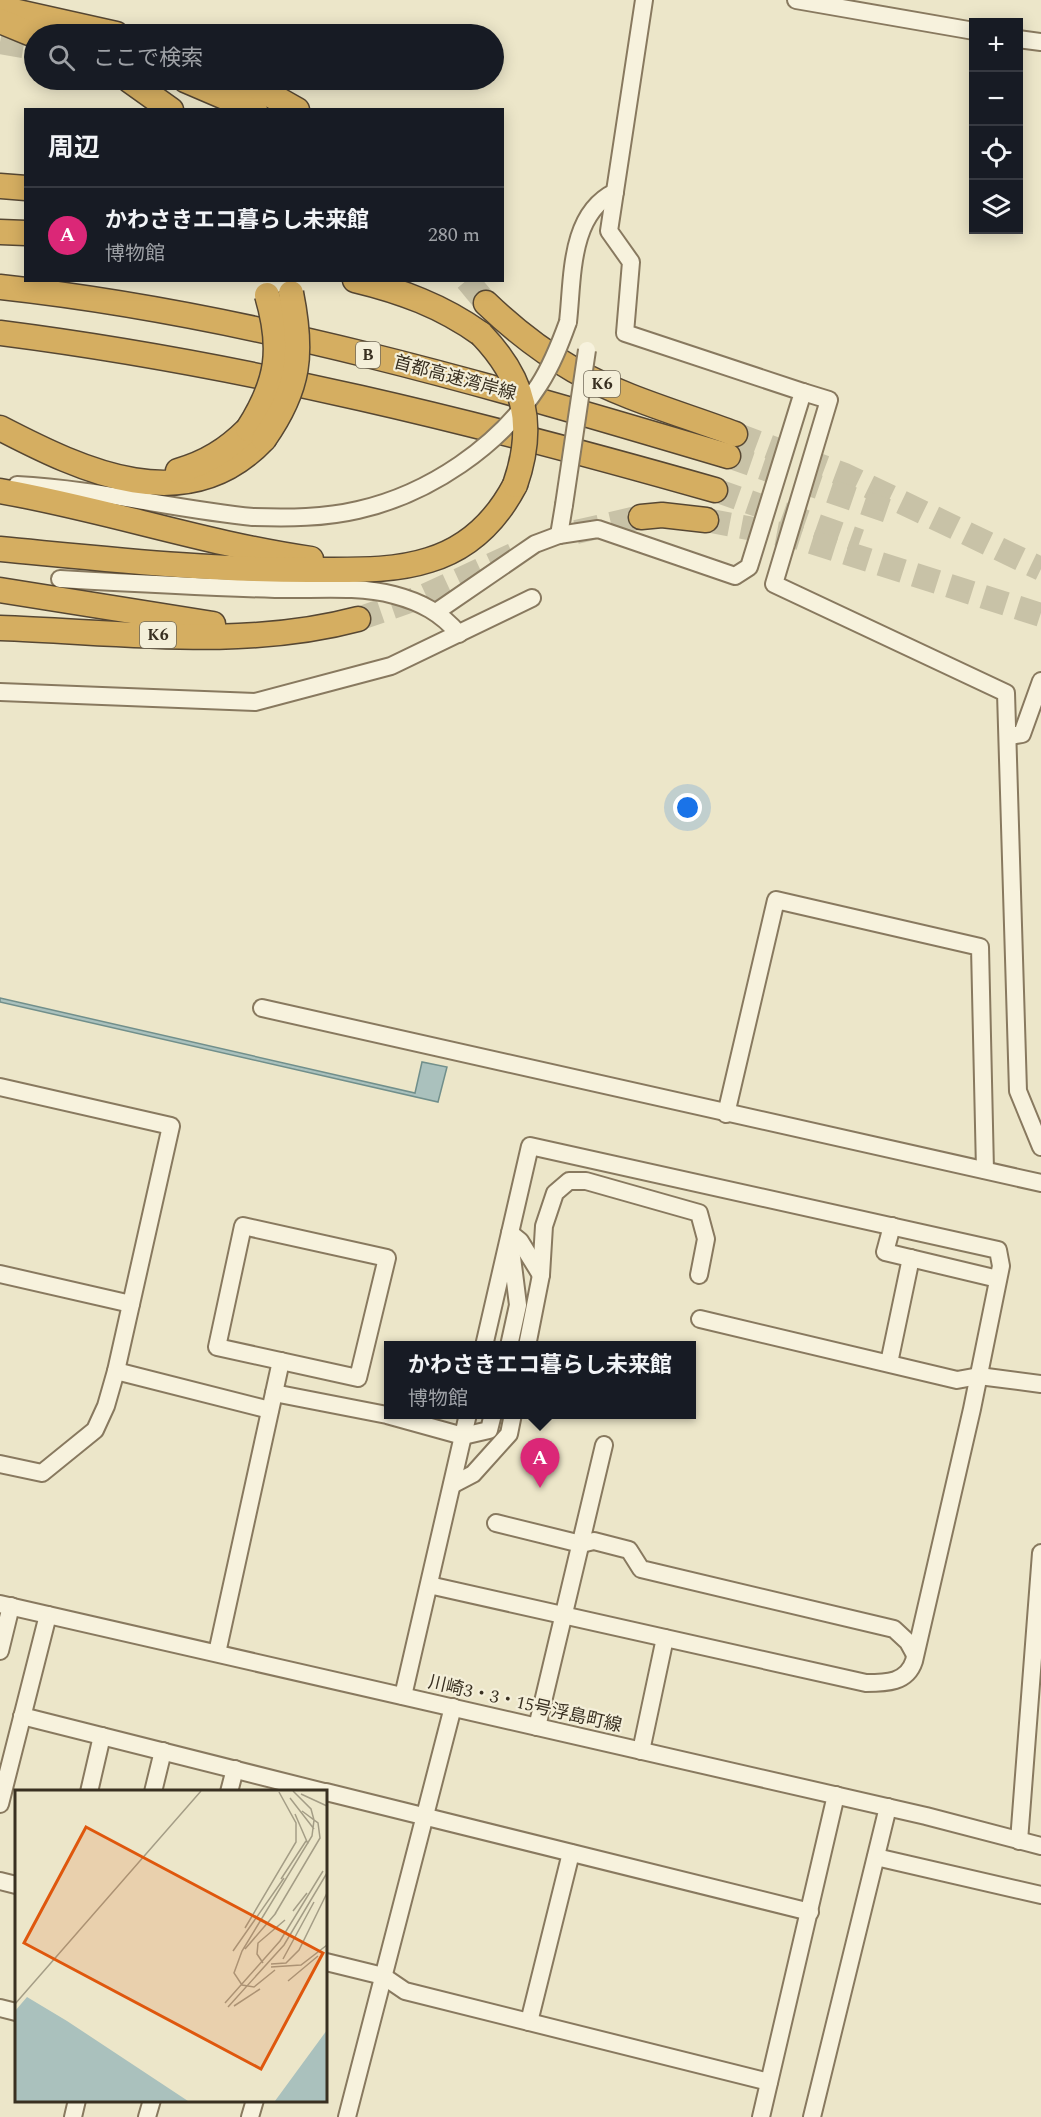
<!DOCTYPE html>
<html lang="ja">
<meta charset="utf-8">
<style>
:root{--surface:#171b24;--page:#242831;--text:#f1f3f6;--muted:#9ea1a6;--line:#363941;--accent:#db2777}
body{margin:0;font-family:Spectral,"Noto Sans JP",serif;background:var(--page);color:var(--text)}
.controls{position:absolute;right:18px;top:18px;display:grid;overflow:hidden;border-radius:0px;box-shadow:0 3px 15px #0003}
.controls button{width:54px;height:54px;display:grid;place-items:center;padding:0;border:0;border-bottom:2px solid var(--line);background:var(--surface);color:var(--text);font:30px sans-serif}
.you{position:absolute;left:688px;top:808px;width:21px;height:21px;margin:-15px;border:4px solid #fff;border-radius:50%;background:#1a73e8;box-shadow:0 0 0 9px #1a73e833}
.badge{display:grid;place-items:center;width:39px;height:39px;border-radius:50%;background:var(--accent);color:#fff;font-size:20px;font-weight:700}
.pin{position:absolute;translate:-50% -50px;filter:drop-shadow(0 2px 3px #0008)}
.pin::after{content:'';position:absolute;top:32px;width:21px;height:18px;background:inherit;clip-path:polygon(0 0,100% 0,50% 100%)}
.popup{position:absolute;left:384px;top:1341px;width:312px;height:78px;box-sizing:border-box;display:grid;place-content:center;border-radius:0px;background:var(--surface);filter:drop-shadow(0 2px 4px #0005);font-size:20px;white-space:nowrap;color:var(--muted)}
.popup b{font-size:22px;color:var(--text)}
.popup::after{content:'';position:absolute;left:50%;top:100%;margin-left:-12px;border:12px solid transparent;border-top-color:var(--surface)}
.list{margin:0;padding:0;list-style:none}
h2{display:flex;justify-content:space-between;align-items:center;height:78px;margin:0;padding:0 24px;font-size:26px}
h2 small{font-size:20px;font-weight:400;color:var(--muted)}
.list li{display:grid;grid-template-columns:39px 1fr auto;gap:18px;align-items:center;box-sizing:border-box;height:96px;padding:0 24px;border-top:2px solid var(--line)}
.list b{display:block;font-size:22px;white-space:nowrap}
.list p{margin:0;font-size:20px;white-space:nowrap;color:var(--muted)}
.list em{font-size:20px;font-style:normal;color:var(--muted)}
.icon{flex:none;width:33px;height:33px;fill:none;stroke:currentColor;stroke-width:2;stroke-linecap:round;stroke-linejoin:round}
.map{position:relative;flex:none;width:1041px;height:2117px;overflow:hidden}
.search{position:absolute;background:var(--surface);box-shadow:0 3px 15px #0003;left:24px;top:24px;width:480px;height:66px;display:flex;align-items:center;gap:15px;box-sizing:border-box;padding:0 21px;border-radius:33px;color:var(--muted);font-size:22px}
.panel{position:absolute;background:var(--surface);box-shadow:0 3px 15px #0003;left:24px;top:108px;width:480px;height:174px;border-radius:0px}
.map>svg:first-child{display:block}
.water{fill:#aac1bd;stroke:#718f8b;stroke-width:1.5}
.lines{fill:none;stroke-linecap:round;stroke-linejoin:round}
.highway-tunnel{stroke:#c8c2a7;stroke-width:24;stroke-dasharray:24 12;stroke-linecap:butt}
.minor-casing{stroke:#88795f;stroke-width:20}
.highway-casing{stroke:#564733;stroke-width:27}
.minor{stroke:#f7f2dd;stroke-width:16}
.highway{stroke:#d5ae61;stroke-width:24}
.minor-bridge-casing{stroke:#88795f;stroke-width:20;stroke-linecap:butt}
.highway-bridge-casing{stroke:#564733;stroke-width:27;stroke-linecap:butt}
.minor-bridge{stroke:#f7f2dd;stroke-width:16}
.highway-bridge{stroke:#d5ae61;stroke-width:24}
.labels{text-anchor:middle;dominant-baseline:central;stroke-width:4.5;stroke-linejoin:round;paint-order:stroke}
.shield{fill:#f4efd9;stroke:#716958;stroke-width:1.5}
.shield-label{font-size:16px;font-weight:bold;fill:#393021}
.street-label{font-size:18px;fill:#393021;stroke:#f4efd9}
.inset-road{fill:none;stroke:#a49d86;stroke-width:1.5}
.view{fill:#df570d;fill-opacity:0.15;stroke:#df570d;stroke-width:3}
.inset-edge{fill:none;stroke:#393021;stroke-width:3}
</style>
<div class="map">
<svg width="1041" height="2117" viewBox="0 0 1041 2117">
<rect width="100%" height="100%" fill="#ece6c9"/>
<!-- water -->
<path class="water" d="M0,998L415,1093L422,1062L447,1067L438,1102L0,1002Z"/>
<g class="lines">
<!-- highway-tunnel -->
<g class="highway-tunnel">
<path d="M0,42L34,48"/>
<path d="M467,280L486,303"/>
<path d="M735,434L845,475L1041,569"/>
<path d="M728,456L888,511"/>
<path d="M715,490L860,541"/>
<path d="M706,520L796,537L1041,615"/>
<path d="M576,532L641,517"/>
<path d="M358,619L424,596L515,554"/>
</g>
<!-- minor casing -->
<g class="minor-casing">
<g id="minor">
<path d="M796,0L974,31"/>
<path d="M1018,39L1041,42"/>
<path d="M568,322C573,278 569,214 615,192"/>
<path d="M803,392L829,400L774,584L1006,693L1018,1091L1041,1147"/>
<path d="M17,485C96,489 174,509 253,517"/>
<path d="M559,535L564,505"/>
<path d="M60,579C131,583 203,587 275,589C313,590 357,585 394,595C421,602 441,613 459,634"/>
<path d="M436,612L535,544L559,535L598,529L735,576L749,567L803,392L625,333L631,262L609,231L644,0"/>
<path d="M0,692L255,702L391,666L532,598"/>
<path d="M1010,736L1022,734L1041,681"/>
<path d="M262,1008L1041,1183"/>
<path d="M0,1087L171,1126L116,1371L106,1406L95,1430L42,1473L0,1464"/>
<path d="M726,1114L776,900L980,947L985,1170"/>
<path d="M243,1226L387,1258L358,1378L217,1347Z"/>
<path d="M892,1226L885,1252L998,1279"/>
<path d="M510,1233L520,1241L541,1275"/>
<path d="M0,1274L131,1304"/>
<path d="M700,1319L957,1380L979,1376L1041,1384"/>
<path d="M509,1346L518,1305L511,1249"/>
<path d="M527,1346L541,1275L544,1226L555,1193L569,1181H586L699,1213L706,1239L699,1275"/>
<path d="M889,1363L911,1258"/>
<path d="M116,1371L270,1410"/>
<path d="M274,1393L387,1415L463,1436L489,1430L493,1414"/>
<path d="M452,1485L473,1474L509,1434L513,1414"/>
<path d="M496,1523L581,1544L594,1541L629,1550L641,1569L894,1629L908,1642L914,1653"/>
<path d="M429,1585L866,1683C886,1683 907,1683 914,1661L972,1409L1001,1266L998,1250L530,1146L484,1346"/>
<path d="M0,1604L926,1816L1041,1846"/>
<path d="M0,1651L11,1606"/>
<path d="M217,1653L281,1361"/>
<path d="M403,1696L468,1414"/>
<path d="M22,1716L324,1792"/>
<path d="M537,1727L604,1445"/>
<path d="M641,1751L665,1638"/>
<path d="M89,1792L102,1736"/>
<path d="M153,1792L163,1751"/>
<path d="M229,1792L235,1769"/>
<path d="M326,1792L810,1912"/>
<path d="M0,1804L48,1615"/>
<path d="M1019,1841L1041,1553"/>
<path d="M876,1857L1041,1895"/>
<path d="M0,1881L16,1885"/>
<path d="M326,1962L383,1976L405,1991L769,2082"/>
<path d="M0,2008L16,2012"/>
<path d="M529,2022L571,1853"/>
<path d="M73,2117L77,2100"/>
<path d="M147,2117L152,2100"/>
<path d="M250,2117L255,2100"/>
<path d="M347,2117L453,1707"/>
<path d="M761,2117L836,1795"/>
<path d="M812,2117L888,1807"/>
</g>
</g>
<!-- highway casing -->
<g class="highway-casing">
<g id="highway">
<path d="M0,8L116,34"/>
<path d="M0,21L34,35"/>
<path d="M129,80L171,110"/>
<path d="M185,80L255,110"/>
<path d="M244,80L297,110"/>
<path d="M0,186L26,188"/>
<path d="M0,232L26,233"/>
<path d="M355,280C401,291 442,306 481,334"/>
<path d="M0,287C249,314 489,385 728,456"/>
<path d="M486,303C513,329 541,351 574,370C623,398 682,414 735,434"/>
<path d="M0,333C243,364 480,423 715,490"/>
<path d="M0,428C83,471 187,521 264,439"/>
<path d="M178,471C206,463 227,450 248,429"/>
<path d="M0,491C104,509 206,544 311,559"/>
<path d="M641,517L662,515L706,520"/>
<path d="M0,549C107,559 214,571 321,570C357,570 395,571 429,560C469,548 496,521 515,485"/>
<path d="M0,590L213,624"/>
<path d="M0,628C118,632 242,650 358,619"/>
</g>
</g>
<!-- minor -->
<use href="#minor" class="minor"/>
<!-- highway -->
<use href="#highway" class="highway"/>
<!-- minor-bridge casing -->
<g class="minor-bridge-casing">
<g id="minor-bridge">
<path d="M564,505L587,350"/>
<path d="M253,517C289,518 324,518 358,510C429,494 500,446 539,385C552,365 560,344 568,322"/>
</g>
</g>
<!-- highway-bridge casing -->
<g class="highway-bridge-casing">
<g id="highway-bridge">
<path d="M481,334C525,380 536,425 515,485"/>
<path d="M248,429C278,382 283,349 267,295"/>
<path d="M264,439C300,388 303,353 291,293"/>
</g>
</g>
<!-- minor-bridge -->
<use href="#minor-bridge" class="minor-bridge"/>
<!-- highway-bridge -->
<use href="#highway-bridge" class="highway-bridge"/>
</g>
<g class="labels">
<!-- shield labels -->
<g class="shield">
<rect x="356" y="342" width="24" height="26" rx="4.5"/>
<rect x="584" y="371" width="36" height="26" rx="4.5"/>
<rect x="140" y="622" width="36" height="26" rx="4.5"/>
</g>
<g class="shield-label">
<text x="368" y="355">B</text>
<text x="602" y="384">K6</text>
<text x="158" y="635">K6</text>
</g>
<!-- street labels -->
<g class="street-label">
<text transform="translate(455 378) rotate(15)">首都高速湾岸線</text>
<text transform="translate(525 1704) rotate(13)">川崎3・3・15号浮島町線</text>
</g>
</g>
<!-- overview -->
<g transform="translate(15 1790)">
<rect width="312" height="312" fill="#ece6c9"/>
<path d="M12,207L52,231L173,311H0V221ZM312,240V311H260Z" fill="#aac1bd"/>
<path class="inset-road" d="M286,4L312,16M275,8L299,39M280,24L293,54M266,89L291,51M278,121L292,103M260,124L305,48L303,33L287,21M230,138L281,52V33L264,2M230,159L261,123M218,161L269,88M268,169L299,112M248,173L242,164L243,153L270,130M256,174L271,173L284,160L312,103M256,177L286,175L312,155M260,180L239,197L227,195L219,183L227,161L297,46L299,30L296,19L278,1M273,191L303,166M210,213L265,151L308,81M0,214L186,1M219,216L245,199M213,217L269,155L312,83"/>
<path class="view" d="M71,37L308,163L246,279L9,153Z"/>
<rect width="312" height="312" class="inset-edge"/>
</g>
</svg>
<div class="controls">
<button>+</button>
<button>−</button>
<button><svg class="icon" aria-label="locate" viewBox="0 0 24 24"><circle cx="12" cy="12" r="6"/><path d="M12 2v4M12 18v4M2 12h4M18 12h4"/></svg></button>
<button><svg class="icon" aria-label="layers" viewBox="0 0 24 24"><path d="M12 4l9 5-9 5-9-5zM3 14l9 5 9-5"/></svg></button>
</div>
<div class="you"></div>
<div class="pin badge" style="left:540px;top:1488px">A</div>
<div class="popup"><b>かわさきエコ暮らし未来館</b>博物館</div>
<div class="search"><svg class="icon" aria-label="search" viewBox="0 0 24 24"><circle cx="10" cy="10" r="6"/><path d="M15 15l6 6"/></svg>ここで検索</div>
<section class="panel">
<h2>周辺<small></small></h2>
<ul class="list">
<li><span class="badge">A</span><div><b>かわさきエコ暮らし未来館</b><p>博物館</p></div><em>280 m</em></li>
</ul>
</section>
</div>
